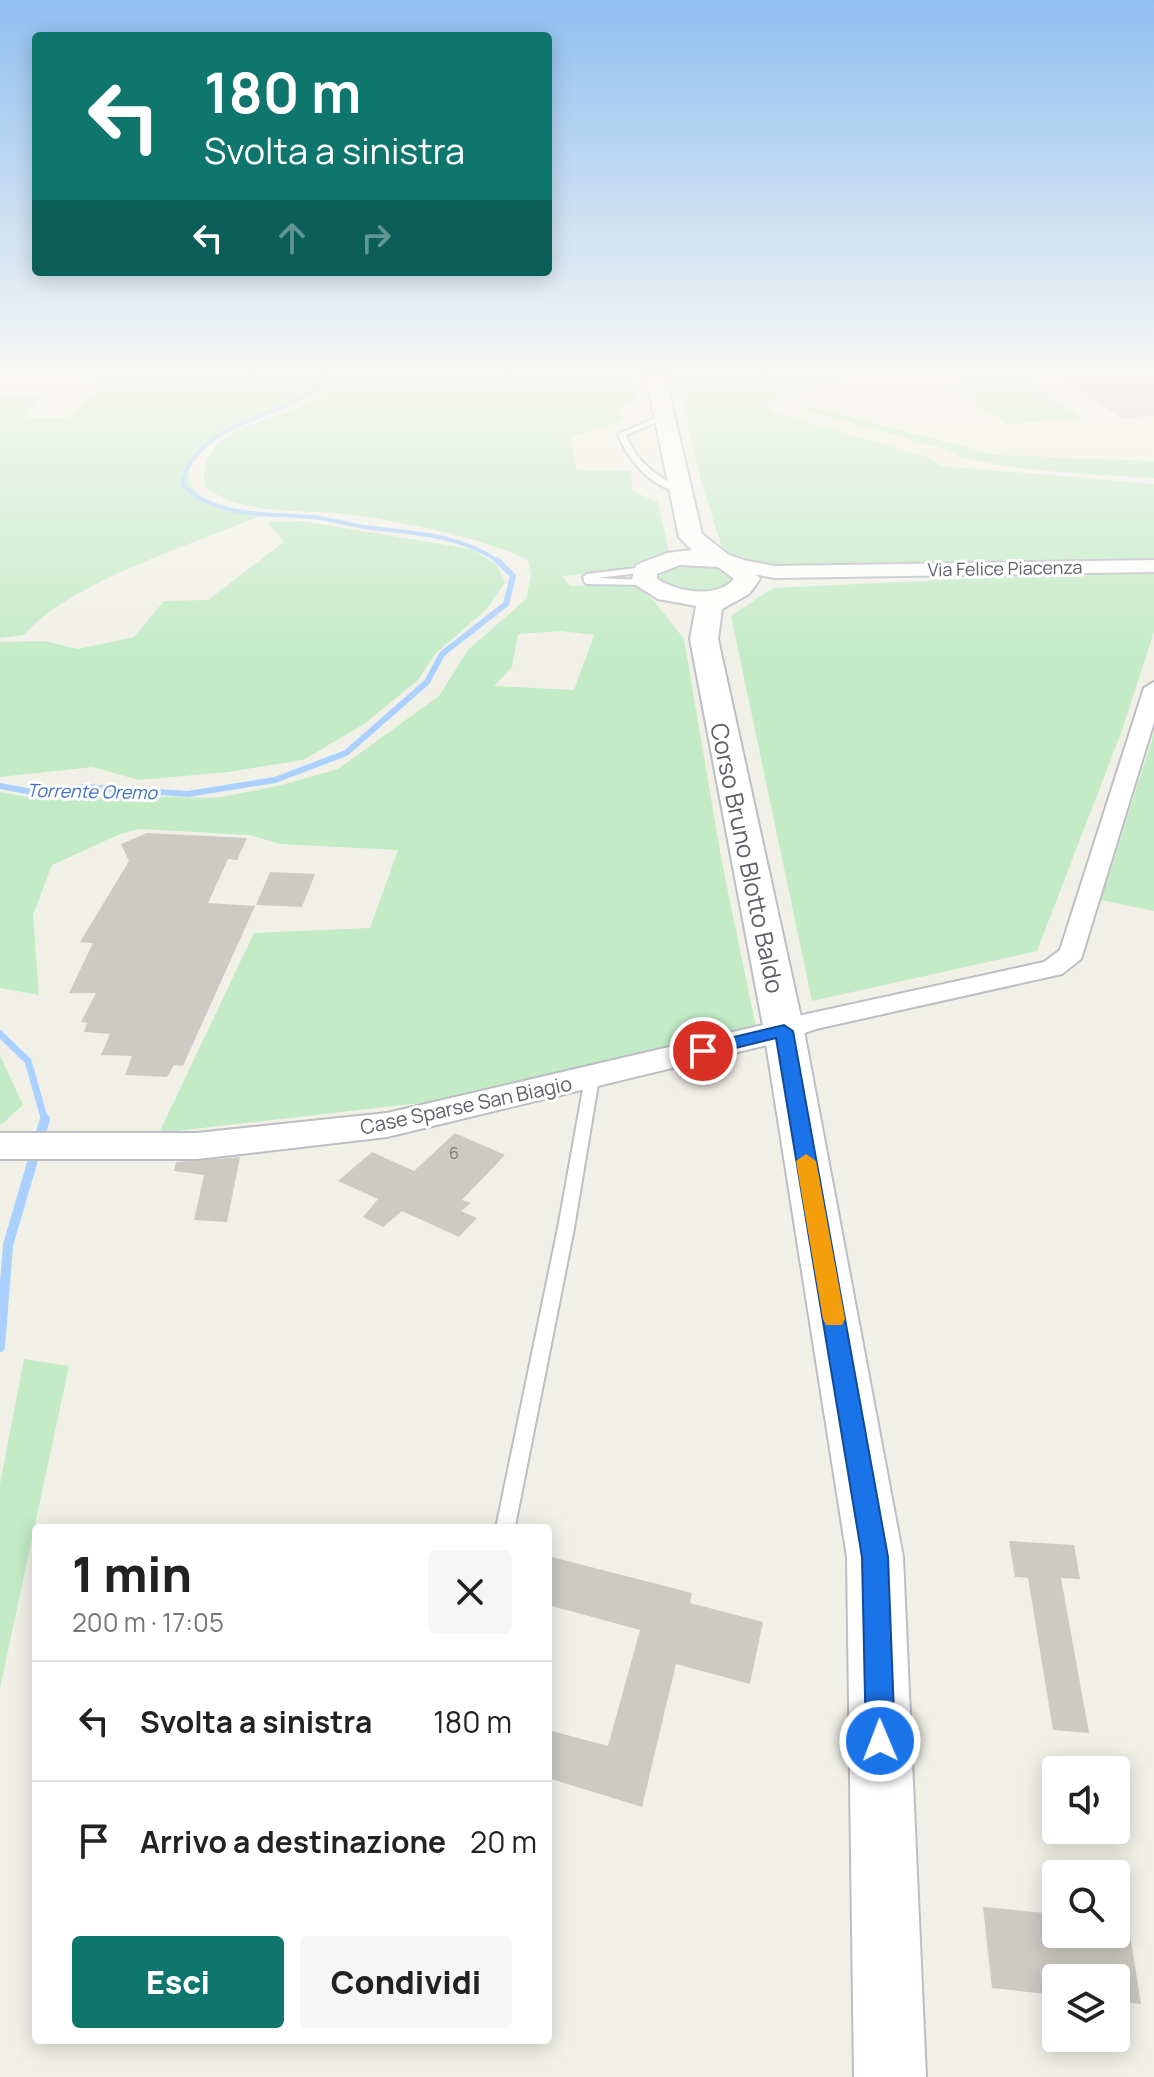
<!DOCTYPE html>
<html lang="it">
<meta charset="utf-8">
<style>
body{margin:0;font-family:Manrope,sans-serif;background:#f6f6f6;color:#222;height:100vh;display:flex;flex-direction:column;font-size:30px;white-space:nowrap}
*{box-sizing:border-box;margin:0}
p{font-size:26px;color:#767676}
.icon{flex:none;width:44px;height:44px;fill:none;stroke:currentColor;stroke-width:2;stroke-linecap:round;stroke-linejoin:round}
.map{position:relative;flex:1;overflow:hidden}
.sheet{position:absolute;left:32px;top:1524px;width:520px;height:520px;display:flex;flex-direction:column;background:#fff;border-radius:8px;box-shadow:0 4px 20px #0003}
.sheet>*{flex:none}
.guide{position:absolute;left:32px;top:32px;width:520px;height:244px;border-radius:8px;box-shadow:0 4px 20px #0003;background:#0f766e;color:#fff;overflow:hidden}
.tools{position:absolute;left:1042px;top:1756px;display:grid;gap:16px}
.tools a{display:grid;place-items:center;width:88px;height:88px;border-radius:8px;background:#fff;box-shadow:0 4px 20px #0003;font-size:40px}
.pin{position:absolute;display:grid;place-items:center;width:68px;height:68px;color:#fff;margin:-34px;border:4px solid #fff;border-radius:50%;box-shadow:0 2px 8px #0007}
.me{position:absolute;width:88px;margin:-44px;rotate:359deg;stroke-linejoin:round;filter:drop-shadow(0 0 6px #0008)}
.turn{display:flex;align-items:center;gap:28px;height:168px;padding:0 40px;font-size:36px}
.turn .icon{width:104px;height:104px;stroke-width:2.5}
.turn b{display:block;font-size:56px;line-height:68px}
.lanes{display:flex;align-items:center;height:76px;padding:0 40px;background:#0003;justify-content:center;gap:40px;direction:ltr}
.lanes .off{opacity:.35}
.round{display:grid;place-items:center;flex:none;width:84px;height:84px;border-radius:8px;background:#f6f6f6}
.overview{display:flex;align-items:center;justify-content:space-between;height:136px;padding:0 40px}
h1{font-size:48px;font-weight:800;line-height:60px}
.primary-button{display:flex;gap:16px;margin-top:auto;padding:16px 40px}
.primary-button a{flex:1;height:92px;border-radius:8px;background:#0f766e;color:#fff;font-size:32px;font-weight:800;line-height:92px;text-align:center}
.primary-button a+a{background:#f6f6f6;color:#222}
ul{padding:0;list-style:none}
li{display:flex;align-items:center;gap:24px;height:120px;padding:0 40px;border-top:2px solid #e0e0e0}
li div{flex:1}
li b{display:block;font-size:30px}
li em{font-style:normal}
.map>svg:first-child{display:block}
</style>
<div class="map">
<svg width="1154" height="2077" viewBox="0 0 1154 2077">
<rect width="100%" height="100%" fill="#f1f0e7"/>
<path fill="#c2ebc6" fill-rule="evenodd" d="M 71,376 L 326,376 L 329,380 L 319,391 C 269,413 218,422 187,472 C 198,511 226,511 262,515 C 196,543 68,583 24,635 L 0,638 L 0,397 L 43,398 L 25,418 L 70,418 L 108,379 Z
M 336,376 L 632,376 L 635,399 L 619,408 L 621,420 L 570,437 L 577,470 L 631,471 L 632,491 L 658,502 L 669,552 L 618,571 L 562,576 L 570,586 L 635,585 L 654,601 L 684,639 L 722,863 L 756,1027 L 446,1100 L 159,1133 L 254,933 L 370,928 L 398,850 L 280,844 L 250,835 L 140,829 L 120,834 L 52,865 L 33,915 L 39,995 L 0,988 L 0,792 L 31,798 L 80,790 L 125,796 L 216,798 L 278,786 L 338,769 L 439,696 L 468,650 L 526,599 L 531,575 L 528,560 C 474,535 420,526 361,516 C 310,507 248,519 205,487 C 194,407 317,430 336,376 ZM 561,631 L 594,635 L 574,690 L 494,686 L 512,667 L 518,634 Z
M 677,376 L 844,376 L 765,402 L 775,413 L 930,458 L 941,466 L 1154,484 L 1154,559 L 768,566 L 723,551 L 700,476 Z
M 1023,379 L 1082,418 L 1006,424 L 950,384 Z
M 802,404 L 995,455 L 1154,461 L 1154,478 C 1113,475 973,471 945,449 L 815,413 Z
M 301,521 L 471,549 L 496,564 L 505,582 L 487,609 L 435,654 L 418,680 L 364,724 L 303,760 L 228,772 L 139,780 L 92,767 L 0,777 L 0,642 L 45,641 L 78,649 L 134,637 L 164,601 L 208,600 L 284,542 L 267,522 Z
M 706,562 L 735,573 L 734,585 L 703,594 L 658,585 L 653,573 L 662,566 Z
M 1154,574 L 1154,632 L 1121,733 L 1037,951 L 812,1001 L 731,616 L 773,588 L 1003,577 Z
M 1154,733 L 1154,911 L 1101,900 Z
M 0,1055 L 23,1105 L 2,1124 L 0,1124 Z
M 24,1359 L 69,1366 L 0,1688 L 0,1484 Z"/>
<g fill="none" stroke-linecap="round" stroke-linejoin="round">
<path stroke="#a9d0ff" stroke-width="4" d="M 322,376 L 324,381 C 285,421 196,419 182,484 C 215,518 265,513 310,517 C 328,518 346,524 364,527 C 412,534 459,533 499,562"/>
<path stroke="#a9d0ff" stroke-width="6" d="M 0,786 L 38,793 L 85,787 L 188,794 L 275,780 L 346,753 L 427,682 L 442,654 L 506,604 L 513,576 L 497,560"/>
<path stroke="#a9d0ff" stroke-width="7" d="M 0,1034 L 28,1061 L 45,1121"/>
<path stroke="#a9d0ff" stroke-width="10" d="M 0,1347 L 8,1245 L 45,1119"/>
</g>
<path fill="#cdcac4" d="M 1097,376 L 1145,376 L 1154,381 L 1154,416 L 1122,418 L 1065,382 L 1103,380 Z
M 147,833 L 247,838 L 237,860 L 228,859 L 208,903 L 255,906 L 183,1066 L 174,1065 L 167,1077 L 125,1075 L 132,1056 L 101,1055 L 110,1034 L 84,1032 L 87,1023 L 81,1022 L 96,993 L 69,993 L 93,943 L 80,942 L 129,861 L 121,844 Z
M 270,872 L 315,874 L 302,907 L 256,905 Z
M 455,1133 L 505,1155 L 462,1200 L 471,1203 L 461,1211 L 477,1218 L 459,1237 L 402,1211 L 383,1227 L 363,1217 L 378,1199 L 338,1181 L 372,1152 L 414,1171 Z
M 240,1157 L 227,1222 L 194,1220 L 204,1175 L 174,1171 L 176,1162 Z
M 1009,1541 L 1074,1545 L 1080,1579 L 1061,1578 L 1089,1733 L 1053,1730 L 1028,1578 L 1015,1577 Z
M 548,1556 L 692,1593 L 690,1603 L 763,1622 L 750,1684 L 676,1664 L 642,1807 L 548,1778 L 548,1730 L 608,1746 L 640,1630 L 548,1605 Z
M 983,1907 L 1056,1914 L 1056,1934 L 1116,1934 L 1116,1923 L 1128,1922 L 1141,2004 L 1116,2001 L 1116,1978 L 1056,1978 L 1056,1995 L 992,1988 Z"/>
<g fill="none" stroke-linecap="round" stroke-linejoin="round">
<g stroke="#bbbec3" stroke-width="4">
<path id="service" d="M 660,416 L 667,418 L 626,435 C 636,462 657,477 682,488 L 682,492 C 653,490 627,459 618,434 Z
M 645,567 L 648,568 L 648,572 L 597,578 L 647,580 L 648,582 L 644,585 L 588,584 L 585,583 L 583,577 L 587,574 Z
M 592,1073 L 599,1078 L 574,1228 L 515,1526 L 514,1528 L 496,1528 L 558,1228 L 585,1078 Z"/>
</g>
<g stroke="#bbbec3" stroke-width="4">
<path id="minor" d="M 1154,682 L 1154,722 L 1081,959 L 1062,974 L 816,1029 L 784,1040 L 774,1037 L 770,1031 L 774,1025 L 798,1016 L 1044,962 L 1060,950 L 1144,688 Z"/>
</g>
<g stroke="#bbbec3" stroke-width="4">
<path id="tertiary" d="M 732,558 L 775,566 L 1154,560 L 1154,572 L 775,578 L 724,569 L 721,564 Z
M 784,1020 L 796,1024 L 801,1031 L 796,1038 L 387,1137 L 197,1159 L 0,1159 L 0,1133 L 197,1133 L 387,1113 Z"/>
</g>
<g stroke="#bcbec5" stroke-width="4">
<path id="secondary" d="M 646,376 L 665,376 L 702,534 L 729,555 L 744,560 L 760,579 L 749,594 L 722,609 L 718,639 L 804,1031 L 903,1557 L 926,2077 L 854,2077 L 847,1557 L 764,1031 L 690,639 L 696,606 L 658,599 L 631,582 L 636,565 L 667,553 L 692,550 L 679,537 ZM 680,565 L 718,567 L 734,579 C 716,599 678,592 657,579 L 657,574 Z"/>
</g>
<use href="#service" fill="#fff" fill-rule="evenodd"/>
<use href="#minor" fill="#fff" fill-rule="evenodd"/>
<use href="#tertiary" fill="#fff" fill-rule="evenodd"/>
<use href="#secondary" fill="#fff" fill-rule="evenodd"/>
</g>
<linearGradient id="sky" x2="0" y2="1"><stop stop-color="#8fbff1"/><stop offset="0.56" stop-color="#f9f8f4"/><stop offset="1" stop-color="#f9f8f4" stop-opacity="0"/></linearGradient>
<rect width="1154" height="667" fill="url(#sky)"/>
<path fill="#1a73e8" stroke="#114b97" stroke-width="2" d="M 784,1025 L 793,1031 L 888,1557 L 895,1741 L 890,1750 L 880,1754 L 870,1750 L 866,1741 L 862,1557 L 776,1038 L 703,1056 L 694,1051 L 696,1046 Z"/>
<path fill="#f59e0b" d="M 806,1154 L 816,1161 L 845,1319 L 842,1325 L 826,1325 L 823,1319 L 796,1161 Z"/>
<g text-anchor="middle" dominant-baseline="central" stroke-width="6" stroke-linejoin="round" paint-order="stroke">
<g font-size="16" fill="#7a7b7f">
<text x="454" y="1153">6</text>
</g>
<g font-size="18" fill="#5e6168" stroke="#fff">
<text transform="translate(1005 568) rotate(-1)">Via Felice Piacenza</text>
</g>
<g font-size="18" font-style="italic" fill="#3e71c6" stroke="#fff">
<text transform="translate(92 791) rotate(1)">Torrente Oremo</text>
</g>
<g font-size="20" fill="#5e6168" stroke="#fff">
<text transform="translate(466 1105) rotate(-12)">Case Sparse San Biagio</text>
</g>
<g font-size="24" fill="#5e6168" stroke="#fff">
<text transform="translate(748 858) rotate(78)">Corso Bruno Blotto Baldo</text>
</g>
</g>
</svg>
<div class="tools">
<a><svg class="icon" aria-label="sound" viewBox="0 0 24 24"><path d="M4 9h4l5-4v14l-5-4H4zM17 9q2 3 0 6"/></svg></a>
<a><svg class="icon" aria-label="search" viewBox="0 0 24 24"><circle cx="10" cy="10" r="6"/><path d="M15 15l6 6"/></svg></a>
<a><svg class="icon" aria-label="layers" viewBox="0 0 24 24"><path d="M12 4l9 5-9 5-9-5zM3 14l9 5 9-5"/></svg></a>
</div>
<div class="pin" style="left:703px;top:1051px;background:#d93025"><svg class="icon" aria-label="arrive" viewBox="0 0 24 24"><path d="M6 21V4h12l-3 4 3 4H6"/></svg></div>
<svg class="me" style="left:880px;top:1741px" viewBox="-20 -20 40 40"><circle r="17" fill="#1a73e8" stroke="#fff" stroke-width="3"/><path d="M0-11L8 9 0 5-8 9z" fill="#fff"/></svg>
<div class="guide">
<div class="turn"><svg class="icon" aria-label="left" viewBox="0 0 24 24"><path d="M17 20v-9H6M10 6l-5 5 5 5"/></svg><div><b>180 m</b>Svolta a sinistra</div></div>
<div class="lanes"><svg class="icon" aria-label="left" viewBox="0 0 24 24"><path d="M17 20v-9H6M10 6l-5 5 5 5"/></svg><svg class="icon off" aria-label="ahead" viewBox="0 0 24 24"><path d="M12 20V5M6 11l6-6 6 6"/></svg><svg class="icon off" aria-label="right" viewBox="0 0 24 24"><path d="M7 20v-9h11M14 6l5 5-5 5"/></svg></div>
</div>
<section class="sheet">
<div class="overview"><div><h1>1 min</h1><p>200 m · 17:05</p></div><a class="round"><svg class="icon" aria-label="close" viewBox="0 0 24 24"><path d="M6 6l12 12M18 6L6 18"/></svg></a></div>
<ul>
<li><svg class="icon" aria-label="left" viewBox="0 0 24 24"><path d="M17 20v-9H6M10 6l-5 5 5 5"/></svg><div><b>Svolta a sinistra</b></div><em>180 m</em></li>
<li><svg class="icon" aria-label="arrive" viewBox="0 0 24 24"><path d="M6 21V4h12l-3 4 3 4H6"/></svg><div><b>Arrivo a destinazione</b></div><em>20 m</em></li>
</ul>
<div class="primary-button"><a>Esci</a><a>Condividi</a></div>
</section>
</div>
